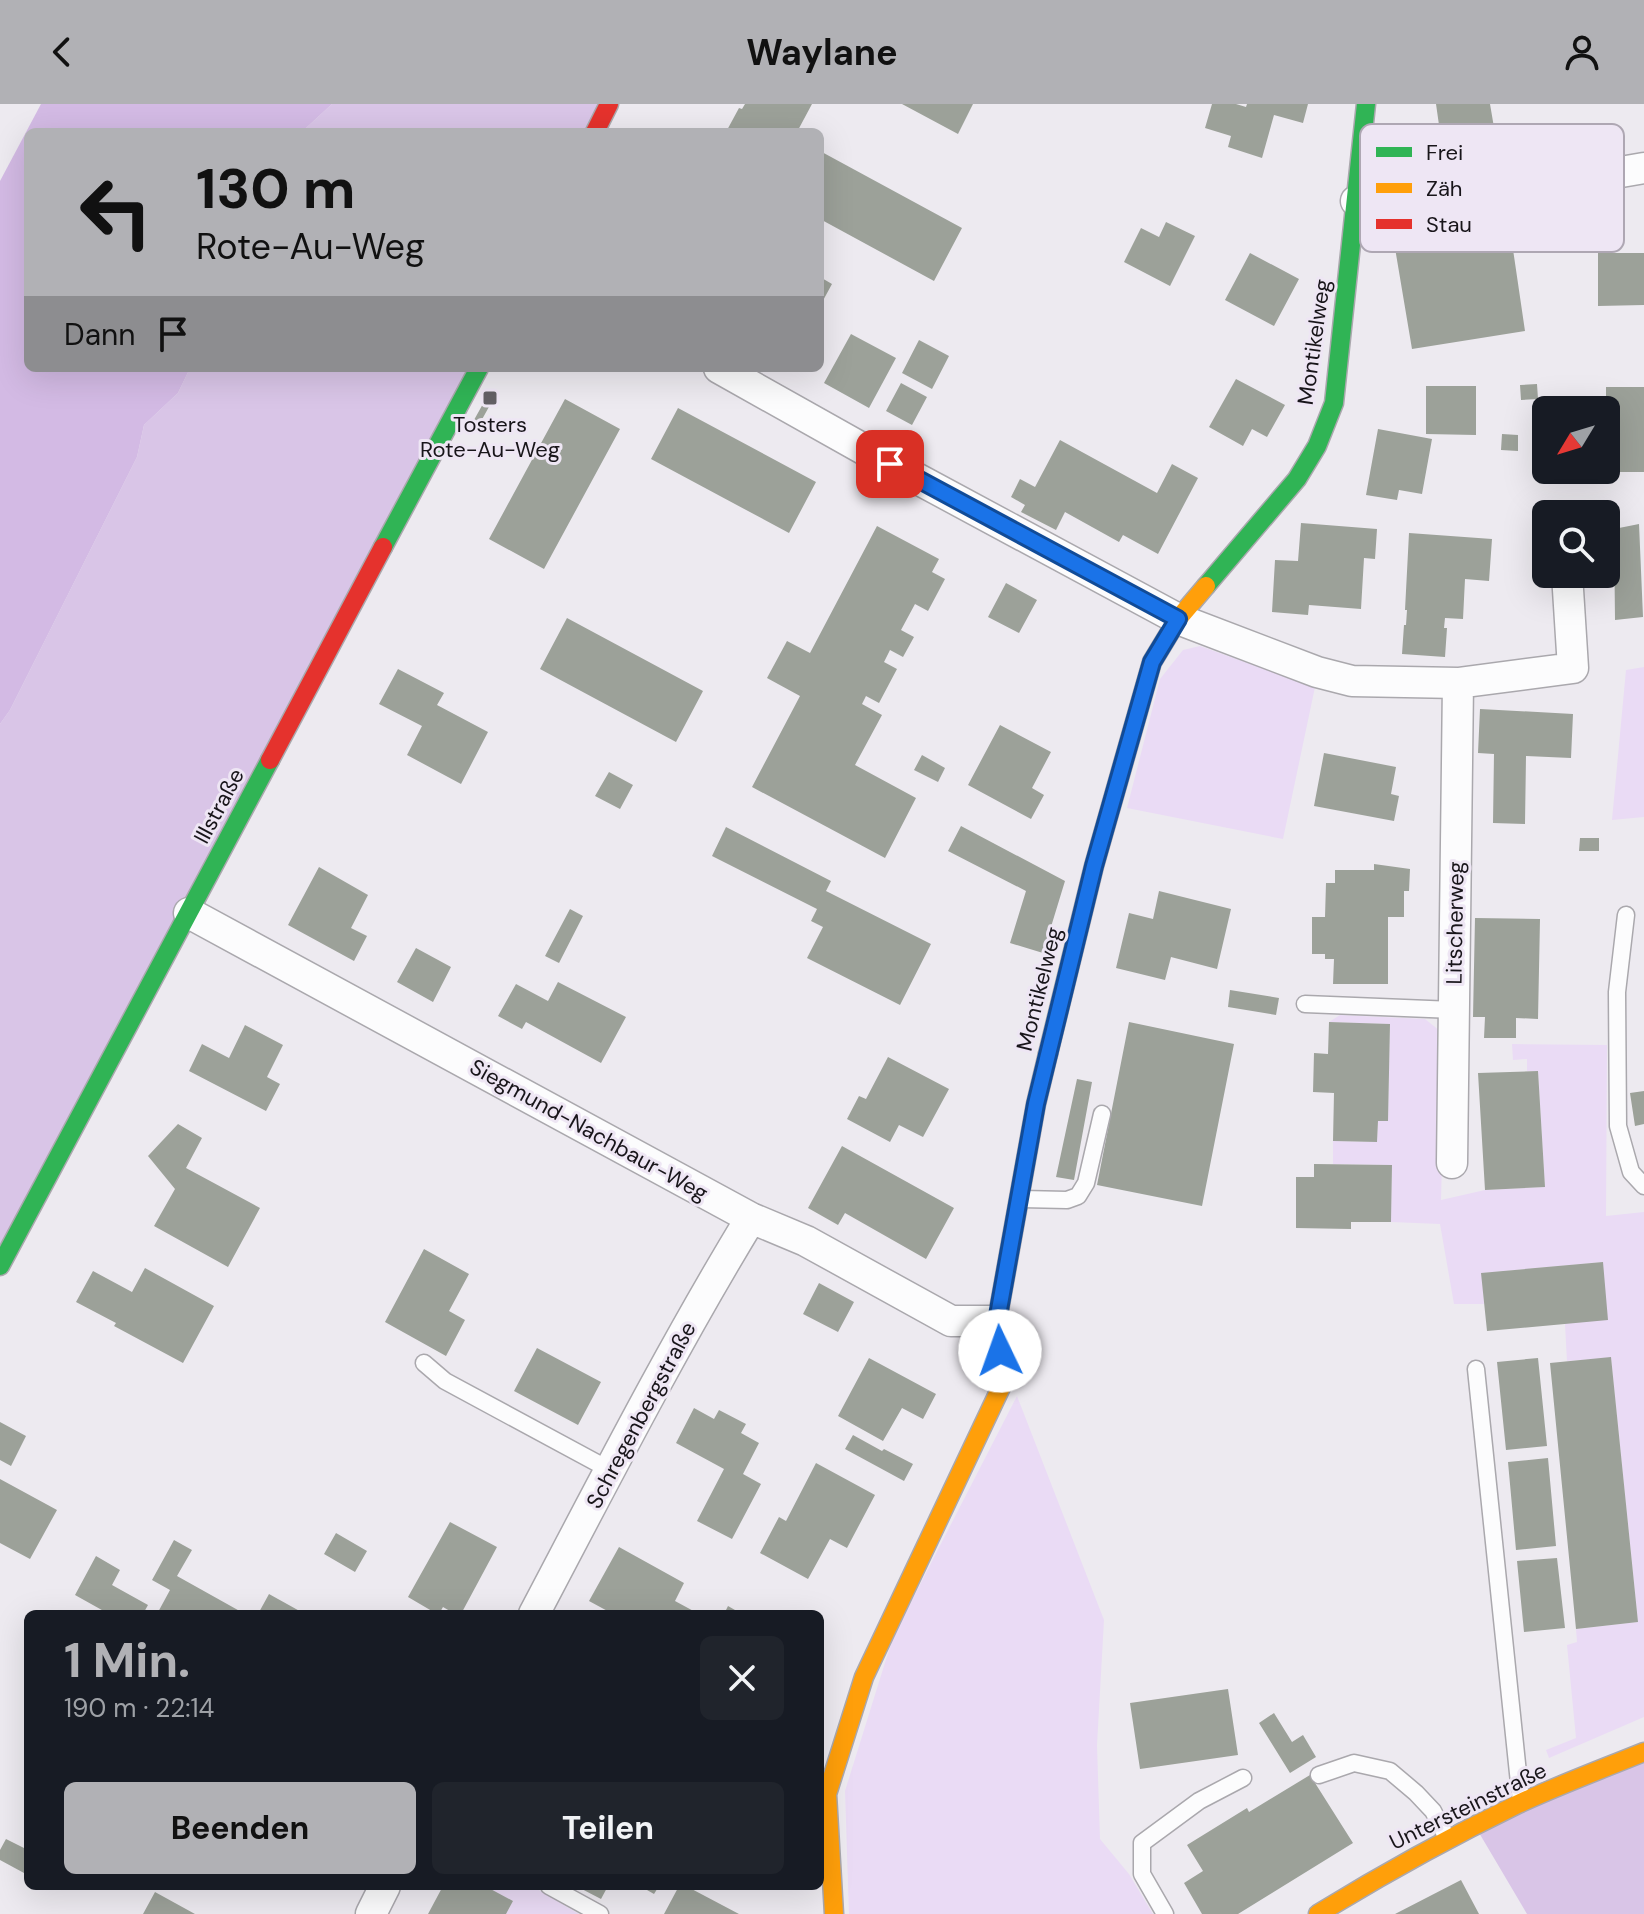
<!DOCTYPE html>
<html lang="de">
<meta charset="utf-8">
<style>
body{margin:0;font-family:"DM Sans",sans-serif;background:#20242c;color:#f1f3f6;height:100vh;display:flex;flex-direction:column;font-size:30px;white-space:nowrap}
*{box-sizing:border-box;margin:0}
p{font-size:26px;color:#9ea1a6}
.icon{flex:none;width:44px;height:44px;fill:none;stroke:currentColor;stroke-width:2;stroke-linecap:round;stroke-linejoin:round}
.map{position:relative;flex:1;overflow:hidden}
.panel{position:absolute;left:24px;top:1506px;width:800px;height:280px;display:flex;flex-direction:column;background:#171b24;border-radius:12px;box-shadow:0 8px 32px #0002}
.panel>*{flex:none}
.banner{position:absolute;left:24px;top:24px;width:800px;height:244px;border-radius:12px;box-shadow:0 8px 32px #0002;background:#b1b1b5;color:#111;overflow:hidden}
.needle{width:52px;rotate:232deg}
.buttons{position:absolute;left:1532px;top:292px;display:grid;gap:16px}
.buttons a{display:grid;place-items:center;width:88px;height:88px;border-radius:12px;background:#171b24;box-shadow:0 8px 32px #0002;font-size:40px}
.pin{position:absolute;display:grid;place-items:center;width:68px;height:68px;color:#fff;margin:-34px;border-radius:16px;box-shadow:0 4px 12px #0006}
.me{position:absolute;width:88px;margin:-44px;rotate:357deg;stroke-linejoin:round;filter:drop-shadow(0 0 6px #0008)}
.turn{display:flex;align-items:center;gap:28px;height:168px;padding:0 40px;font-size:36px}
.turn .icon{width:104px;height:104px;stroke-width:2.5}
.turn b{display:block;font-size:56px;line-height:68px}
.then{display:flex;align-items:center;height:76px;padding:0 40px;background:#0003;gap:16px;font-size:30px}
.round{display:grid;place-items:center;flex:none;width:84px;height:84px;border-radius:12px;background:#20242c}
.head{display:flex;align-items:center;justify-content:space-between;height:136px;padding:0 40px}
h1{font-size:48px;font-weight:700;line-height:60px;color:#b1b1b5}
.button{display:flex;gap:16px;margin-top:auto;padding:16px 40px}
.button a{flex:1;height:92px;border-radius:12px;background:#b1b1b5;color:#111;font-size:32px;font-weight:700;line-height:92px;text-align:center}
.button a+a{background:#20242c;color:#f1f3f6}
header{display:flex;justify-content:space-between;align-items:center;height:104px;padding:0 40px;background:#b1b1b5;color:#111;font-size:36px;font-weight:700}
.map>svg:first-child{display:block}
</style>
<header><svg class="icon" aria-label="back" viewBox="0 0 24 24"><path d="M15 5l-7 7 7 7"/></svg>Waylane<svg class="icon" aria-label="person" viewBox="0 0 24 24"><circle cx="12" cy="8" r="4"/><path d="M4 21q1-7 8-7t8 7"/></svg></header>
<div class="map">
<svg width="1644" height="1810" viewBox="0 0 1644 1810">
<rect width="100%" height="100%" fill="#edeaf0"/>
<path fill="#eadbf5" d="M 1200,542 L 1315,583 L 1283,735 L 1127,704 L 1160,575 L 1183,546 Z
M 1644,563 L 1644,713 L 1612,716 L 1626,566 Z
M 1340,911 L 1425,915 L 1440,927 L 1445,950 L 1441,1096 L 1485,1086 L 1545,1083 L 1538,967 L 1527,967 L 1527,955 L 1513,956 L 1512,940 L 1607,941 L 1606,1112 L 1644,1108 L 1644,1613 L 1549,1654 L 1546,1646 L 1576,1634 L 1567,1541 L 1577,1538 L 1576,1525 L 1638,1518 L 1611,1254 L 1567,1257 L 1565,1220 L 1603,1158 L 1482,1169 L 1484,1200 L 1454,1200 L 1440,1120 L 1391,1118 L 1392,1061 L 1333,1060 L 1333,1037 L 1377,1038 L 1378,1017 L 1388,1017 L 1390,920 L 1329,918 Z
M 1017,1292 L 1104,1516 L 1097,1641 L 1100,1735 L 1129,1770 L 1153,1810 L 849,1810 L 845,1687 L 893,1533 Z
M 482,1782 L 532,1782 L 579,1810 L 506,1810 L 513,1797 Z"/>
<path fill="#d9c5e7" d="M 332,0 L 609,0 L 595,28 L 304,28 L 306,24 Z
M 190,264 L 478,264 L 0,1162 L 0,620 L 10,606 L 137,353 L 144,321 L 178,289 Z
M 1644,1638 L 1644,1810 L 1527,1810 L 1475,1722 Z"/>
<path fill="#d3bae4" d="M 41,0 L 332,0 L 306,24 L 304,28 L 28,28 L 28,264 L 190,264 L 178,289 L 144,321 L 137,353 L 10,606 L 0,620 L 0,77 Z"/>
<path fill="#9ca199" d="M 745,0 L 812,0 L 797,28 L 726,28 L 739,4 L 742,5 Z
M 902,0 L 973,0 L 958,30 Z
M 1212,0 L 1236,0 L 1246,3 L 1247,0 L 1308,0 L 1303,19 L 1274,11 L 1262,54 L 1228,43 L 1231,32 L 1205,24 Z
M 1436,0 L 1490,0 L 1497,41 L 1443,49 Z
M 820,47 L 962,124 L 934,177 L 820,115 Z
M 1166,118 L 1195,132 L 1170,182 L 1124,158 L 1141,124 L 1159,133 Z
M 1510,125 L 1525,227 L 1412,245 L 1395,144 Z
M 1250,149 L 1299,175 L 1274,222 L 1225,196 Z
M 1598,149 L 1644,149 L 1644,201 L 1598,202 Z
M 820,173 L 832,180 L 820,202 Z
M 851,230 L 896,254 L 869,304 L 824,279 Z
M 919,236 L 949,252 L 932,285 L 902,269 Z
M 1236,275 L 1285,301 L 1267,333 L 1252,325 L 1243,342 L 1209,323 Z
M 901,279 L 927,293 L 912,321 L 886,307 Z
M 1537,280 L 1538,295 L 1521,296 L 1520,281 Z
M 1426,282 L 1476,282 L 1476,331 L 1426,330 Z
M 1606,283 L 1644,283 L 1644,368 L 1606,368 Z
M 565,295 L 620,325 L 544,465 L 489,435 Z
M 484,298 L 490,301 L 480,319 L 474,316 Z
M 678,304 L 816,378 L 789,429 L 651,355 Z
M 1378,325 L 1432,335 L 1422,390 L 1399,386 L 1397,396 L 1366,391 Z
M 1502,330 L 1518,331 L 1518,347 L 1501,346 Z
M 1060,336 L 1157,389 L 1172,360 L 1198,374 L 1158,450 L 1123,431 L 1119,438 L 1065,408 L 1056,426 L 1021,408 L 1025,401 L 1011,393 L 1020,375 L 1035,383 Z
M 1301,419 L 1377,425 L 1375,455 L 1364,454 L 1361,505 L 1309,501 L 1308,511 L 1272,508 L 1275,456 L 1298,457 Z
M 1639,420 L 1643,513 L 1615,516 L 1614,425 Z
M 877,422 L 939,455 L 932,468 L 945,475 L 928,507 L 915,500 L 901,526 L 914,533 L 903,553 L 890,546 L 884,558 L 897,565 L 879,599 L 866,592 L 862,600 L 882,611 L 855,661 L 916,694 L 885,754 L 752,683 L 800,592 L 767,574 L 787,537 L 810,549 Z
M 1409,429 L 1492,435 L 1489,477 L 1465,475 L 1463,515 L 1445,514 L 1444,524 L 1447,524 L 1445,553 L 1402,550 L 1404,521 L 1406,521 L 1407,506 L 1405,506 Z
M 1006,479 L 1037,496 L 1019,529 L 988,513 Z
M 567,514 L 703,587 L 676,638 L 540,565 Z
M 398,565 L 444,589 L 437,601 L 488,628 L 461,680 L 407,651 L 422,622 L 379,600 Z
M 1480,605 L 1573,610 L 1571,654 L 1526,652 L 1525,720 L 1493,719 L 1494,650 L 1478,649 Z
M 1000,621 L 1051,648 L 1032,684 L 1044,691 L 1031,715 L 968,681 Z
M 1324,649 L 1396,663 L 1391,690 L 1399,692 L 1394,717 L 1314,702 Z
M 922,651 L 945,664 L 938,678 L 914,666 Z
M 609,668 L 633,681 L 620,705 L 595,692 Z
M 961,722 L 1065,777 L 1043,849 L 1010,839 L 1026,787 L 948,747 Z
M 726,723 L 831,777 L 826,787 L 931,840 L 900,901 L 807,854 L 823,823 L 811,817 L 817,805 L 712,752 Z
M 1580,734 L 1599,734 L 1599,747 L 1579,747 Z
M 1374,760 L 1410,765 L 1409,787 L 1404,787 L 1404,813 L 1388,813 L 1388,880 L 1333,880 L 1334,855 L 1325,855 L 1325,850 L 1312,850 L 1312,813 L 1325,813 L 1326,779 L 1335,779 L 1335,766 L 1374,766 Z
M 319,763 L 368,791 L 351,824 L 367,832 L 354,857 L 288,821 Z
M 1159,787 L 1231,805 L 1217,865 L 1171,853 L 1165,876 L 1116,864 L 1129,809 L 1153,815 Z
M 570,805 L 583,812 L 559,859 L 545,852 Z
M 1475,814 L 1540,815 L 1538,915 L 1516,914 L 1516,934 L 1484,934 L 1485,913 L 1473,913 Z
M 416,844 L 451,863 L 433,898 L 397,878 Z
M 558,878 L 626,913 L 601,959 L 526,918 L 522,925 L 498,912 L 516,880 L 548,897 Z
M 1230,886 L 1279,894 L 1276,911 L 1228,903 Z
M 1129,918 L 1234,940 L 1202,1102 L 1097,1081 Z
M 1329,918 L 1390,920 L 1388,1017 L 1378,1017 L 1377,1038 L 1333,1037 L 1334,989 L 1313,988 L 1314,949 L 1328,950 Z
M 245,921 L 283,941 L 267,973 L 280,980 L 266,1007 L 189,967 L 202,940 L 229,954 Z
M 888,953 L 949,985 L 923,1033 L 899,1021 L 890,1038 L 847,1015 L 859,992 L 866,995 Z
M 1538,967 L 1545,1083 L 1485,1086 L 1478,969 Z
M 1077,975 L 1092,978 L 1074,1076 L 1056,1073 Z
M 1644,987 L 1644,1020 L 1635,1022 L 1630,989 Z
M 178,1020 L 202,1034 L 186,1064 L 260,1104 L 228,1163 L 154,1122 L 175,1085 L 148,1052 Z
M 842,1042 L 954,1104 L 926,1155 L 845,1109 L 838,1121 L 808,1104 Z
M 1314,1060 L 1392,1061 L 1391,1118 L 1351,1118 L 1351,1125 L 1296,1124 L 1296,1073 L 1314,1073 Z
M 424,1145 L 469,1170 L 449,1207 L 465,1216 L 446,1252 L 385,1218 Z
M 1603,1158 L 1608,1216 L 1487,1227 L 1481,1169 Z
M 145,1164 L 214,1202 L 183,1259 L 114,1222 L 116,1219 L 76,1198 L 93,1167 L 132,1188 Z
M 819,1179 L 854,1198 L 838,1228 L 803,1210 Z
M 537,1244 L 601,1278 L 578,1321 L 514,1287 Z
M 1611,1253 L 1638,1518 L 1576,1525 L 1550,1259 Z
M 869,1254 L 936,1290 L 923,1315 L 902,1304 L 883,1337 L 838,1312 Z
M 1538,1254 L 1547,1342 L 1506,1346 L 1497,1258 Z
M 694,1304 L 714,1315 L 719,1306 L 746,1320 L 741,1329 L 759,1339 L 743,1370 L 761,1380 L 732,1435 L 697,1417 L 724,1365 L 676,1339 Z
M 0,1318 L 26,1332 L 11,1362 L 0,1356 Z
M 853,1331 L 882,1347 L 884,1345 L 913,1360 L 904,1377 L 845,1345 Z
M 1548,1354 L 1556,1442 L 1516,1446 L 1508,1358 Z
M 816,1359 L 875,1391 L 847,1444 L 830,1435 L 808,1475 L 760,1449 L 779,1413 L 786,1417 Z
M 0,1375 L 57,1406 L 30,1455 L 0,1439 Z
M 450,1418 L 497,1443 L 461,1510 L 455,1510 L 443,1503 L 439,1510 L 437,1510 L 408,1493 Z
M 336,1429 L 367,1447 L 355,1468 L 324,1450 Z
M 174,1436 L 192,1446 L 177,1472 L 245,1510 L 157,1510 L 170,1486 L 152,1476 Z
M 619,1443 L 684,1479 L 675,1497 L 699,1510 L 613,1510 L 589,1497 Z
M 96,1452 L 120,1466 L 112,1481 L 148,1501 L 143,1510 L 109,1510 L 75,1491 Z
M 1557,1454 L 1565,1524 L 1524,1528 L 1517,1457 Z
M 269,1490 L 305,1510 L 258,1510 Z
M 728,1502 L 742,1510 L 724,1510 Z
M 1228,1585 L 1238,1651 L 1140,1665 L 1130,1599 Z
M 1274,1609 L 1292,1638 L 1303,1631 L 1316,1653 L 1290,1669 L 1259,1619 Z
M 1310,1671 L 1353,1739 L 1238,1810 L 1202,1810 L 1184,1779 L 1203,1767 L 1187,1741 L 1247,1704 L 1249,1708 Z
M 6,1735 L 28,1746 L 28,1761 L 24,1769 L 0,1756 L 0,1746 Z
M 1461,1776 L 1479,1810 L 1395,1810 Z
M 443,1782 L 485,1782 L 513,1797 L 506,1810 L 428,1810 Z
M 576,1782 L 608,1782 L 601,1795 Z
M 640,1782 L 659,1782 L 654,1790 Z
M 679,1782 L 686,1782 L 739,1810 L 664,1810 Z
M 155,1788 L 195,1810 L 143,1810 Z"/>
<g fill="none" stroke-linecap="round" stroke-linejoin="round">
<g stroke="#aaa8ad" stroke-width="19">
<path id="lane" d="M 1626,811 L 1617,888 L 1618,1022 L 1631,1068 L 1644,1082
M 1305,900 L 1454,906
M 1022,1095 L 1067,1096 L 1078,1092 L 1086,1079 L 1102,1010
M 424,1259 L 445,1277 L 610,1366
M 1476,1265 L 1521,1698
M 1319,1671 L 1354,1659 L 1390,1667 L 1416,1689 L 1433,1707 L 1447,1734
M 549,1782 L 600,1810
M 1165,1810 L 1142,1770 L 1142,1739 L 1199,1697 L 1243,1674"/>
</g>
<g stroke="#aaa8ad" stroke-width="33">
<path id="street" d="M 1356,97 L 1388,100 L 1586,74 L 1644,64
M 719,264 L 890,360 L 1178,515 L 1317,568 L 1352,577 L 1458,579 L 1573,564 L 1567,470
M 189,809 L 751,1114 L 806,1137 L 951,1217 L 997,1217
M 1452,1059 L 1458,579
M 534,1510 C 604,1377 673,1242 751,1114
M 371,1810 L 385,1782"/>
</g>
<g stroke="#aaa8ad" stroke-width="21">
<path id="fast" d="M 383,443 L 479,264
M 1206,482 L 1297,375 L 1317,342 L 1334,299 L 1366,0
M 0,1162 L 270,656"/>
</g>
<g stroke="#aaa8ad" stroke-width="21">
<path id="slow" d="M 1048,950 L 1094,762 L 1152,558 L 1178,515 L 1206,482
M 834,1810 L 827,1690 L 864,1573 L 1004,1277 L 1002,1259
M 1318,1810 C 1383,1770 1450,1733 1518,1700 C 1559,1681 1602,1665 1644,1648"/>
</g>
<g stroke="#aaa8ad" stroke-width="21">
<path id="jam" d="M 595,28 L 609,0
M 270,656 L 383,443
M 1002,1259 L 997,1217 L 1036,1000 L 1048,950"/>
</g>
<use href="#lane" stroke="#fcfcfd" stroke-width="16"/>
<use href="#street" stroke="#fcfcfd" stroke-width="30"/>
<use href="#fast" stroke="#30b455" stroke-width="18"/>
<use href="#slow" stroke="#ff9f0a" stroke-width="18"/>
<use href="#jam" stroke="#e5322d" stroke-width="18"/>
</g>
<g fill="none" stroke-linecap="round" stroke-linejoin="round">
<g stroke="#114b97" stroke-width="20">
<path id="route" d="M 890,360 L 1178,515 L 1152,558 L 1094,762 L 1036,1000 L 997,1217 L 1000,1247"/>
</g>
<use href="#route" stroke="#1a73e8" stroke-width="14"/>
</g>
<rect fill="#636065" stroke="#eee6f4" stroke-width="3" x="482" y="286" width="16" height="16" rx="4"/>
<g text-anchor="middle" dominant-baseline="central" stroke-width="6" stroke-linejoin="round" paint-order="stroke">
<g font-size="22" fill="#18151a" stroke="#eee6f4">
<text transform="translate(1314 238) rotate(-82)">Montikelweg</text>
<text transform="translate(219 702) rotate(-62)">Illstraße</text>
<text transform="translate(1455 819) rotate(-89)">Litscherweg</text>
<text transform="translate(1039 885) rotate(-76)">Montikelweg</text>
<text transform="translate(589 1026) rotate(29)">Siegmund-Nachbaur-Weg</text>
<text transform="translate(641 1311) rotate(-62)">Schregenbergstraße</text>
<text transform="translate(1468 1702) rotate(-26)">Untersteinstraße</text>
</g>
<g font-size="22" fill="#18151a" stroke="#eee6f4">
<text x="490" y="320">Tosters<tspan x="490" dy="25">Rote-Au-Weg</tspan></text>
</g>
</g>
<rect x="1360" y="20" width="264" height="128" rx="12" fill="#eee6f4" stroke="#aea7b3" stroke-width="2"/>
<rect x="1376" y="43" width="36" height="10" fill="#30b455"/>
<rect x="1376" y="79" width="36" height="10" fill="#ff9f0a"/>
<rect x="1376" y="115" width="36" height="10" fill="#e5322d"/>
<g font-size="22" fill="#18151a">
<text x="1426" y="56">Frei</text>
<text x="1426" y="92">Zäh</text>
<text x="1426" y="128">Stau</text>
</g>
</svg>
<div class="buttons">
<a><svg class="needle" viewBox="-14 -14 28 28"><path d="M0-13l5 13h-10z" fill="#e53935"/><path d="M0 13l5-13h-10z" fill="#9ea1a6"/></svg></a>
<a><svg class="icon" aria-label="search" viewBox="0 0 24 24"><circle cx="10" cy="10" r="6"/><path d="M15 15l6 6"/></svg></a>
</div>
<div class="pin" style="left:890px;top:360px;background:#d93025"><svg class="icon" aria-label="arrive" viewBox="0 0 24 24"><path d="M6 21V4h12l-3 4 3 4H6"/></svg></div>
<svg class="me" style="left:1000px;top:1247px" viewBox="-20 -20 40 40"><circle r="19" fill="#fff"/><path d="M0-13L10 11 0 6-10 11z" fill="#1a73e8"/></svg>
<div class="banner">
<div class="turn"><svg class="icon" aria-label="left" viewBox="0 0 24 24"><path d="M17 20v-9H6M10 6l-5 5 5 5"/></svg><div><b>130 m</b>Rote-Au-Weg</div></div>
<div class="then">Dann<svg class="icon" aria-label="arrive" viewBox="0 0 24 24"><path d="M6 21V4h12l-3 4 3 4H6"/></svg></div>
</div>
<section class="panel">
<div class="head"><div><h1>1 Min.</h1><p>190 m · 22:14</p></div><a class="round"><svg class="icon" aria-label="close" viewBox="0 0 24 24"><path d="M6 6l12 12M18 6L6 18"/></svg></a></div>
<div class="button"><a>Beenden</a><a>Teilen</a></div>
</section>
</div>
